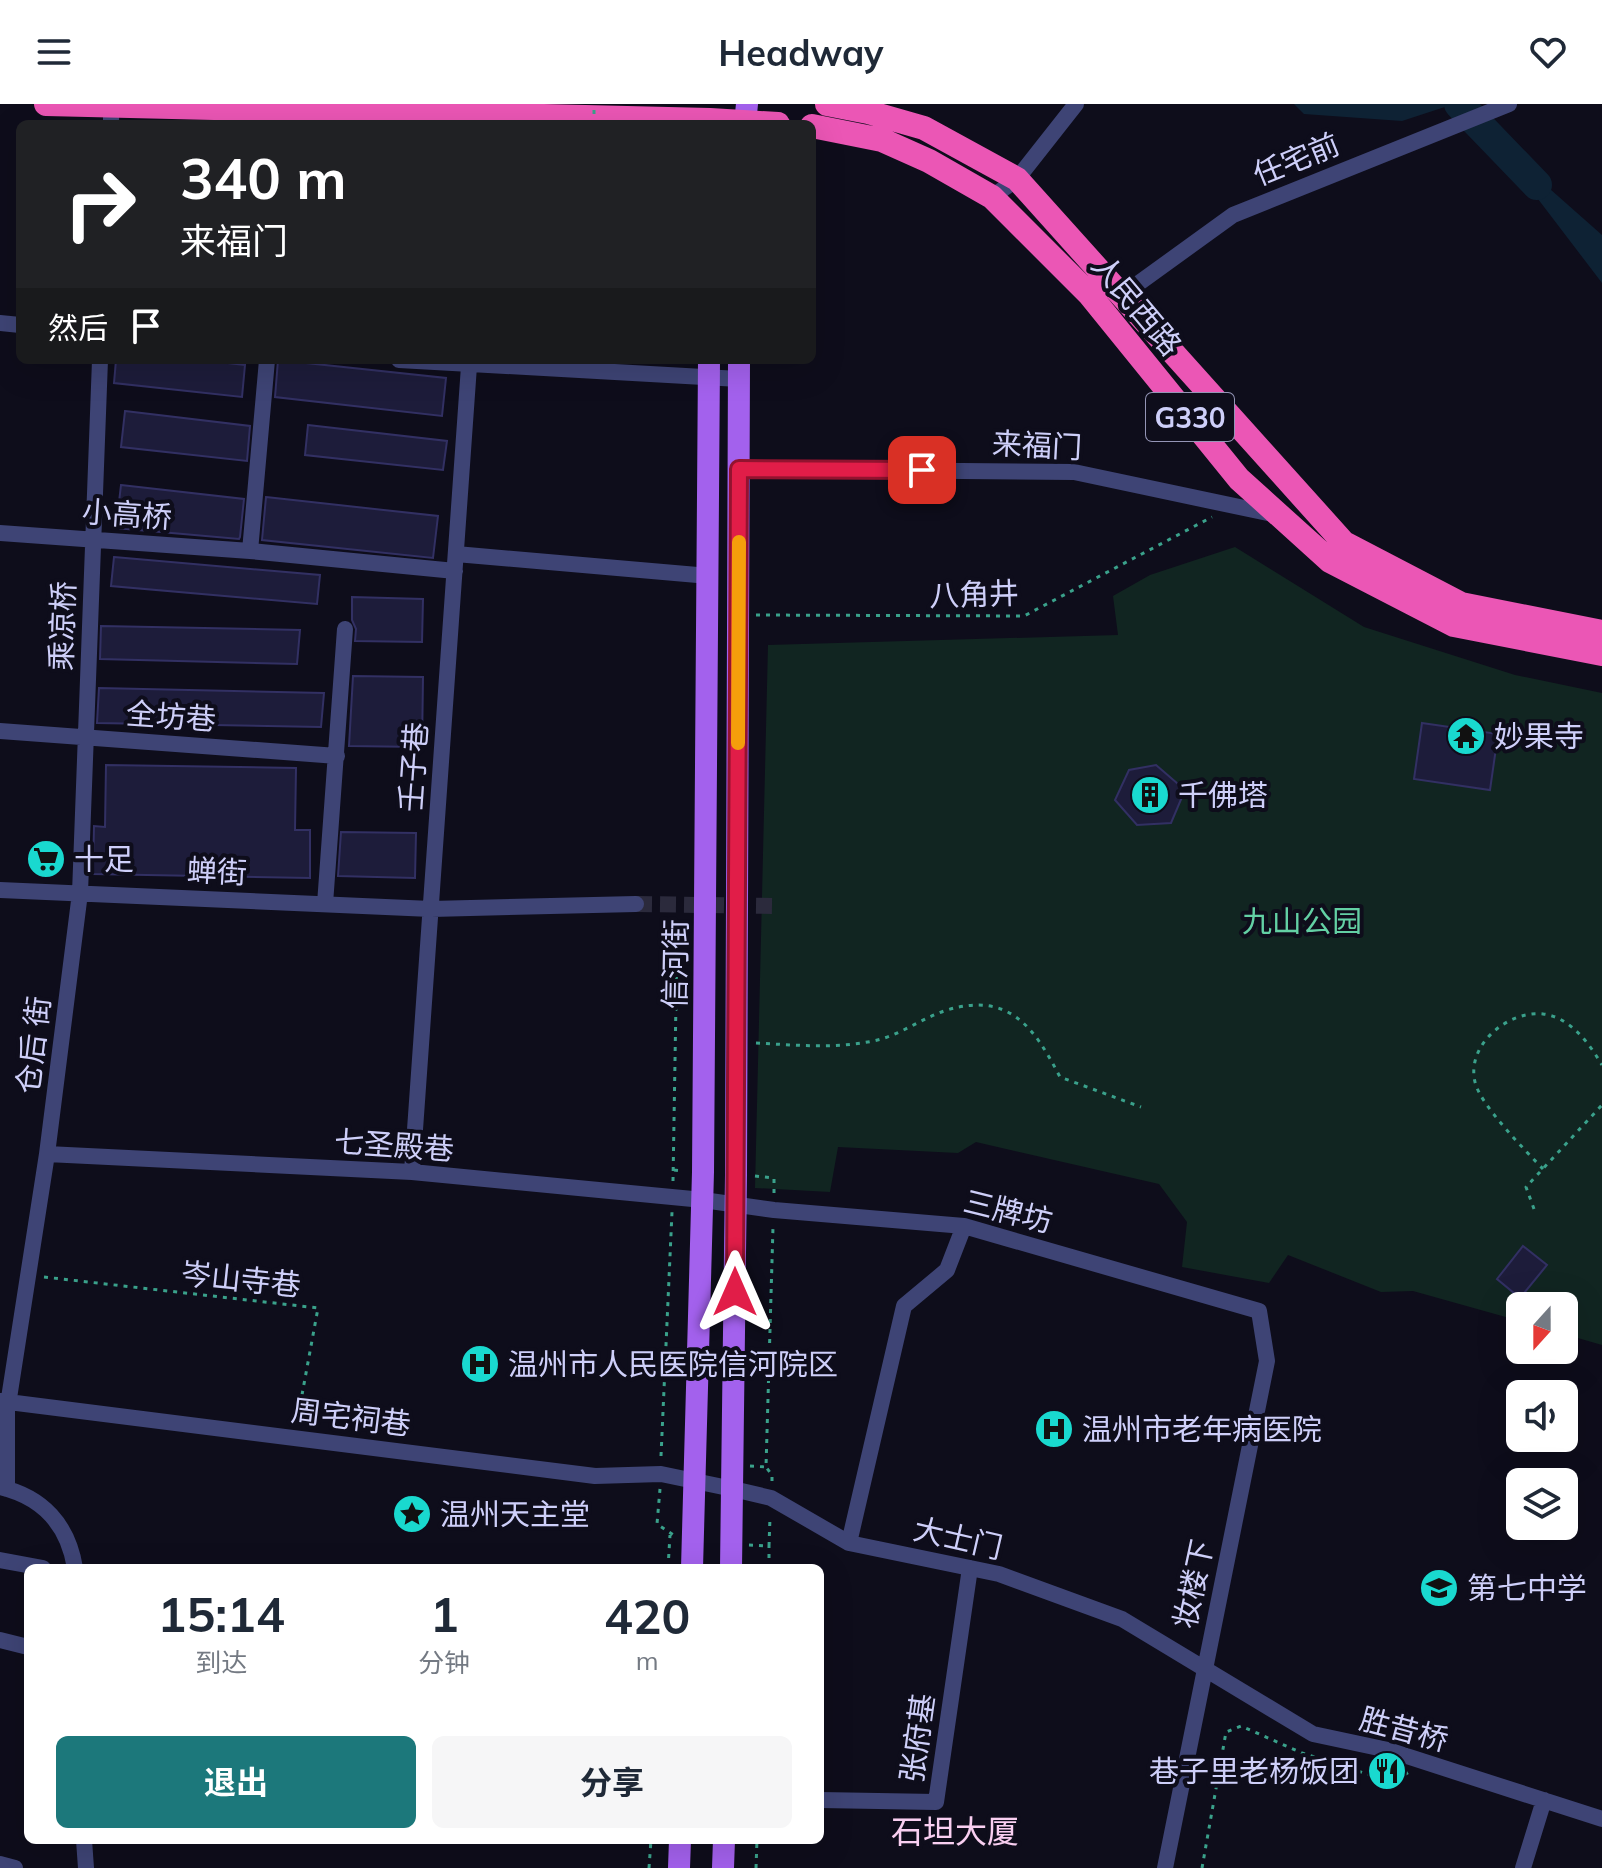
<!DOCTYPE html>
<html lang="zh">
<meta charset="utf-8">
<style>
body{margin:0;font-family:Mulish,"Noto Sans SC",sans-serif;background:#f6f6f7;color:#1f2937;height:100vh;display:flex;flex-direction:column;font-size:30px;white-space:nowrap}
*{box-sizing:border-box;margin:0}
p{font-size:26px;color:#747a83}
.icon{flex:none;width:44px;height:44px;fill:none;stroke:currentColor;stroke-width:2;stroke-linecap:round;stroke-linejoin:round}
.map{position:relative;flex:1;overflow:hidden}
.side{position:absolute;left:24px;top:1460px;width:800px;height:280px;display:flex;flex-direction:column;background:#fff;border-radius:12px;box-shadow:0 8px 32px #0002}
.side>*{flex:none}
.top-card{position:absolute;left:16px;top:16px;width:800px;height:244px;border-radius:12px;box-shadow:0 8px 32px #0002;background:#202124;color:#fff;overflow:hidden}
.needle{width:52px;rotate:201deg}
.controls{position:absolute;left:1506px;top:1188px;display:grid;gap:16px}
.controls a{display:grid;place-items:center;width:72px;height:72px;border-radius:12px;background:#fff;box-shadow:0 8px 32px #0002;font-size:40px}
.pin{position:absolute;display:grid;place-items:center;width:68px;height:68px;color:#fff;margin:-34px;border-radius:16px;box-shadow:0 4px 12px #0006}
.me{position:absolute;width:88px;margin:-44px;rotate:0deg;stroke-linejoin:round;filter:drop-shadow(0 0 6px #0008)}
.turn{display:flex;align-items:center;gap:28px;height:168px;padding:0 32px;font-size:36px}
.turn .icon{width:104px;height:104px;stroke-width:2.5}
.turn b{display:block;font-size:56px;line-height:68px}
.then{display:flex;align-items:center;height:76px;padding:0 32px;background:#0003;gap:16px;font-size:30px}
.eta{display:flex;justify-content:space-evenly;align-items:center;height:136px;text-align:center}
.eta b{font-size:48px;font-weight:700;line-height:56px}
.action{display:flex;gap:16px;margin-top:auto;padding:16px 32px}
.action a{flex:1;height:92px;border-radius:12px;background:#1c787b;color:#fff;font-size:32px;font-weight:700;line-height:92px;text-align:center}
.action a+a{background:#f6f6f7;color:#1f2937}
header{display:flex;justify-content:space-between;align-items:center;height:104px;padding:0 32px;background:#fff;font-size:36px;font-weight:700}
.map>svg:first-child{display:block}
</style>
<header><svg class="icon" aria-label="menu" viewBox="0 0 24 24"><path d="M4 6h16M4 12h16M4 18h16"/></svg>Headway<svg class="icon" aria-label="heart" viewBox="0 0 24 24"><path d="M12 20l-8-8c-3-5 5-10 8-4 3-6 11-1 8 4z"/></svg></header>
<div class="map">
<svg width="1602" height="1764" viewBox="0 0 1602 1764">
<rect width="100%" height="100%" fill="#0e0d1b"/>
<path fill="#112521" d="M 1235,443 L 1364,523 L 1515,571 L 1602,589 L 1602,1241 L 1564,1230 L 1564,1202 L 1520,1202 L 1520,1217 L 1413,1187 L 1381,1188 L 1288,1151 L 1269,1179 L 1182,1163 L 1187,1118 L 1159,1080 L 976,1038 L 958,1049 L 838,1043 L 830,1088 L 755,1084 L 768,541 L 1118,531 L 1113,492 L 1150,471 Z"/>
<path fill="#0e2234" d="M 1294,0 L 1454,0 L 1402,17 L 1304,10 Z
M 1506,46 L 1602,131 L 1602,179 L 1525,78 Z"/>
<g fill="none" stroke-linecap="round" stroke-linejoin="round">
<path stroke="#0e2234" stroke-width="30" d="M 1459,0 L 1537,81"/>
</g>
<path fill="#1d1c3a" stroke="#323063" stroke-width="2" d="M 116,256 L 202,256 L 245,261 L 242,293 L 114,279 Z
M 278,256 L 446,274 L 442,312 L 275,293 Z
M 125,307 L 250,322 L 247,357 L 121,343 Z
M 308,321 L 447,337 L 443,366 L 305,351 Z
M 121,381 L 244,395 L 240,433 L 239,435 L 116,424 Z
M 266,393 L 438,412 L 433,454 L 262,436 Z
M 114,453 L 320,471 L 317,500 L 111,482 Z
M 352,493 L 423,495 L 422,538 L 355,537 L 356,525 L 352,516 Z
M 101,522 L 300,526 L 297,560 L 100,555 Z
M 353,572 L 423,573 L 422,643 L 349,642 Z
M 99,584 L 324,589 L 321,623 L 97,619 Z
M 1422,619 L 1498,630 L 1490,686 L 1414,675 Z
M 106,661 L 296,664 L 295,726 L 310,726 L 310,774 L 93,770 L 94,722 L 105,723 Z
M 1156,661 L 1185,686 L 1171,719 L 1137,721 L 1115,696 L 1129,666 Z
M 341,728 L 416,729 L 415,774 L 338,772 Z
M 1523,1142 L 1547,1161 L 1520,1194 L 1497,1175 Z"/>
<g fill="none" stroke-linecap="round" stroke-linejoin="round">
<path stroke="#2b2a3c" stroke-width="16" stroke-dasharray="16 8" stroke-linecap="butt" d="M 636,800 L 774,802"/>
<path stroke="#3aa18b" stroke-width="3" stroke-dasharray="4 6" stroke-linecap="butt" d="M 756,511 L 1024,512 L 1212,413
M 756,939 C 795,941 834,945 873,937 C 899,932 922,914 947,906 C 1010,887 1035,925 1060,973 L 1141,1003
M 1543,1065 C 1526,1047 1480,1001 1475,978 C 1466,941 1508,906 1543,910 C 1570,913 1589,939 1602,961
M 674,1066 L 683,1067
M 755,1072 L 774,1074 L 774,1091
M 673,1077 L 677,837
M 1534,1105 L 1526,1083 L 1602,1001
M 44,1173 L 318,1204 L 297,1318
M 661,1352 L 672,1108
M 750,1362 L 766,1363
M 772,1377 L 772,1371 L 766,1363 L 773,1123
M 660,1385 L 657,1420 L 675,1432
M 749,1441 L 769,1442 L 770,1413
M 668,1464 L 670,1431
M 769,1464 L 769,1442
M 649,1764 L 651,1736
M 756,1764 L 757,1736
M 1202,1764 L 1226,1628 L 1241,1622 L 1302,1649 L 1392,1678 L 1409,1668"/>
<path stroke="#3e4475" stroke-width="16" d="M 111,20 L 111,2
M 992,93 L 1017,75 L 1076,0
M 1121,192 L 1233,111 L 1509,0
M 0,219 L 20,221
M 267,256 L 250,447 L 455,467
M 399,256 L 739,275
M 739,365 L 1074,368 L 1277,411
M 0,429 L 250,447
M 456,450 L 709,472
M 0,627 L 337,652
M 0,786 L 431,805 L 636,800
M 325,800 L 345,525
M 47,1050 L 412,1068 L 703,1096 L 774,1106 L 964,1122 L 1259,1207 L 1267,1257 L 1165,1764
M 412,1068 L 469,262
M 0,1297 L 595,1372 L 661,1370 L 733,1385 L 771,1394 L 849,1439 L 999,1470 L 1122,1515 L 1313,1630 L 1388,1646 L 1602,1715
M 0,1383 C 43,1393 68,1421 75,1464
M 7,1385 L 7,1307 L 47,1050 L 80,789 L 100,256
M 849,1439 L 904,1202 L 947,1166 L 964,1122
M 0,1456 L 43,1464
M 0,1536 L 28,1543
M 820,1696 L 936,1698 L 970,1464
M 84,1736 L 86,1764
M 0,1760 L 15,1764
M 1523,1764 L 1544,1696"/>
<path stroke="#a361ed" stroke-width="22" d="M 745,20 L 747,0
M 692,1464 L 703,1068 L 709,256
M 731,1464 L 736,1071 L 739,256
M 679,1764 L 680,1736
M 723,1764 L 724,1736"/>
<path stroke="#eb56b5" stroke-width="24" d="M 46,0 L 710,16 L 778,20
M 827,0 L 868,8 L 924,24 L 1017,75 L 1344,439 L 1461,500 L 1602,528
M 812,22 L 882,36 L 929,57 L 992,93 L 1089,190 L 1239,375 L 1330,457 L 1454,521 L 1602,550"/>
<path stroke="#3aa18b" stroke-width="3" stroke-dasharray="4 6" stroke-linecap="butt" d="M 594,20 L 594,0"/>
</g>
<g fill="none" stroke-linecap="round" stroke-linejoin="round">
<g stroke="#92132f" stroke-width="20">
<path id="route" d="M 735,1188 L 739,365 L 922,366"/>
</g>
<use href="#route" stroke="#e11d48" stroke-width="14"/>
<path stroke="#f59e0b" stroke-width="14" d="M 738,639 L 739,438"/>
</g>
<defs>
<g id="temple-disc" transform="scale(2)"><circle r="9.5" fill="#19d9cf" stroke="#0e0d1b"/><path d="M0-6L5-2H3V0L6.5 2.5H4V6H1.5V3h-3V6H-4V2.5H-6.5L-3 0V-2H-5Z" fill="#111"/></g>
<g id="building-disc" transform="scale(2)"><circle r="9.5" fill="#19d9cf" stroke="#0e0d1b"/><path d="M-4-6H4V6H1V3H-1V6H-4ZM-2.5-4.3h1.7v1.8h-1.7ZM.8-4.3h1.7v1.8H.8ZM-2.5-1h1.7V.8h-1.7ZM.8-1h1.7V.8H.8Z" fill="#111"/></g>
<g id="supermarket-disc" transform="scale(2)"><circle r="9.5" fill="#19d9cf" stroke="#0e0d1b"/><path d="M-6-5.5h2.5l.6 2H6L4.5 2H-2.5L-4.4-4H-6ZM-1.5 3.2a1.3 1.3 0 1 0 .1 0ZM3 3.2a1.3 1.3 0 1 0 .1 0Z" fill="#111"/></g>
<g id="hospital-disc" transform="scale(2)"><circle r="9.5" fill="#19d9cf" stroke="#0e0d1b"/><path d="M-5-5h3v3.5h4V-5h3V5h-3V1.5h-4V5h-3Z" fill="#111"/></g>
<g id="sight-disc" transform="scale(2)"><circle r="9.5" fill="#19d9cf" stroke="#0e0d1b"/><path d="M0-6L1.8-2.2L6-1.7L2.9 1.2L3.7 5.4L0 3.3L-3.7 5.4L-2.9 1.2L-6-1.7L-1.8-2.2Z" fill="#111"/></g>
<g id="school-disc" transform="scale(2)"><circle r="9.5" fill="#19d9cf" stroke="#0e0d1b"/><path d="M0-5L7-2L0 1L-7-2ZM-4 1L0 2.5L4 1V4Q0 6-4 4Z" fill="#111"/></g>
<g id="restaurant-disc" transform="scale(2)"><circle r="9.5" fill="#19d9cf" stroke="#0e0d1b"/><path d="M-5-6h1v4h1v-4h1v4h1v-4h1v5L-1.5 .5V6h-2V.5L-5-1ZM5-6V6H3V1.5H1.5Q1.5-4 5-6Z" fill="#111"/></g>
</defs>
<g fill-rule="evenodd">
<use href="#temple-disc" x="1466" y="632"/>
<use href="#building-disc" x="1150" y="691"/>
<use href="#supermarket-disc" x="46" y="755"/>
<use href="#hospital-disc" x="480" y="1260"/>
<use href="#hospital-disc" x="1054" y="1325"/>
<use href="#sight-disc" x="412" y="1410"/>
<use href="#school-disc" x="1439" y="1484"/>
<use href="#restaurant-disc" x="1387" y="1667"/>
</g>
<g text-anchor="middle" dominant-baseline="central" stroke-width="8" stroke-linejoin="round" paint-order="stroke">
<rect fill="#0e0d1b" stroke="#9495b6" stroke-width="2" x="1146" y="289" width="88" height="48" rx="6"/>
<g font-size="28" font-weight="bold" fill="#cecff9">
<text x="1190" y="313">G330</text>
</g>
<g font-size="30" fill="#cecff9" stroke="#0e0d1b">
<text transform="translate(1296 55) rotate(-22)">任宅前</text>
<text transform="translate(1137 201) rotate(50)">人民西路</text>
<text transform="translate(1037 341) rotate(3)">来福门</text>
<text transform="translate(127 410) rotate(4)">小高桥</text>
<text transform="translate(974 490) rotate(-2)">八角井</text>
<text transform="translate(62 522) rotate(-88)">乘凉桥</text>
<text transform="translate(171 612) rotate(4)">全坊巷</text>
<text transform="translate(413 663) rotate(-86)">壬子巷</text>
<text transform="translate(217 767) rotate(3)">蝉街</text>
<text transform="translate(675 860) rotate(-89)">信河街</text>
<text transform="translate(33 941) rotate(-83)">仓后 街</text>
<text transform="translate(394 1041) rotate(4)">七圣殿巷</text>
<text transform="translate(1008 1107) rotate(14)">三牌坊</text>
<text transform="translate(241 1175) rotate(6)">岑山寺巷</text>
<text transform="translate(351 1313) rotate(7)">周宅祠巷</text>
<text transform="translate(958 1434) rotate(13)">大士门</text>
<text transform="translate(1193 1480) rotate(-78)">妆楼下</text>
<text transform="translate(1404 1625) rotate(15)">胜昔桥</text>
<text transform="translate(917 1634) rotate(-82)">张府基</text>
</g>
<g font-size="30" fill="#cecff9" stroke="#0e0d1b" text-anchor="start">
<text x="1494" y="632">妙果寺</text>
<text x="1178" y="691">千佛塔</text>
<text x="74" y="755">十足</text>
<text x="508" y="1260">温州市人民医院信河院区</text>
<text x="1082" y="1325">温州市老年病医院</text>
<text x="440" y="1410">温州天主堂</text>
<text x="1467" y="1484">第七中学</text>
<text x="1359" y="1667" text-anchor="end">巷子里老杨饭团</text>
</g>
<g font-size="30" fill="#63d0a4" stroke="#0e0d1b">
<text x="1302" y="817">九山公园</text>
</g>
<g font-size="32" fill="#f9cff1" stroke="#0e0d1b">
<text x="955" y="1727">石坦大厦</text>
</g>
</g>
</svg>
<div class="controls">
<a><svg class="needle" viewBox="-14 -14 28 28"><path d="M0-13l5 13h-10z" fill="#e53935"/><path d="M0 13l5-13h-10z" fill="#747a83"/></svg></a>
<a><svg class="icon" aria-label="sound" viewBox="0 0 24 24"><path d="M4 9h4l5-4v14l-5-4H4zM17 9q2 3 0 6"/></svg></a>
<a><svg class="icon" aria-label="layers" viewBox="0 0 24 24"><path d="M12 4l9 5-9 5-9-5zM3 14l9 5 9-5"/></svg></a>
</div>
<div class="pin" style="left:922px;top:366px;background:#d93025"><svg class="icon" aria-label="arrive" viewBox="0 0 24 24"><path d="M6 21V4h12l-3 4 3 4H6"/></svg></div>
<svg class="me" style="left:735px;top:1188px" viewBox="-20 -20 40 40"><path d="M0-17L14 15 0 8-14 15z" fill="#e11d48" stroke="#fff" stroke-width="4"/></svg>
<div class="top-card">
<div class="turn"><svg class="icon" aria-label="right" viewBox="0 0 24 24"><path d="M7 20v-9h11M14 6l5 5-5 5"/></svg><div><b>340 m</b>来福门</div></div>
<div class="then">然后<svg class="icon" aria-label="arrive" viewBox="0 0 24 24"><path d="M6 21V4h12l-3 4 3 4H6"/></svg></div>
</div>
<section class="side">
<div class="eta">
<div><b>15:14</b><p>到达</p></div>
<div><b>1</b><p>分钟</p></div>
<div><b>420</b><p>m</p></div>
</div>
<div class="action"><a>退出</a><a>分享</a></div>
</section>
</div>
